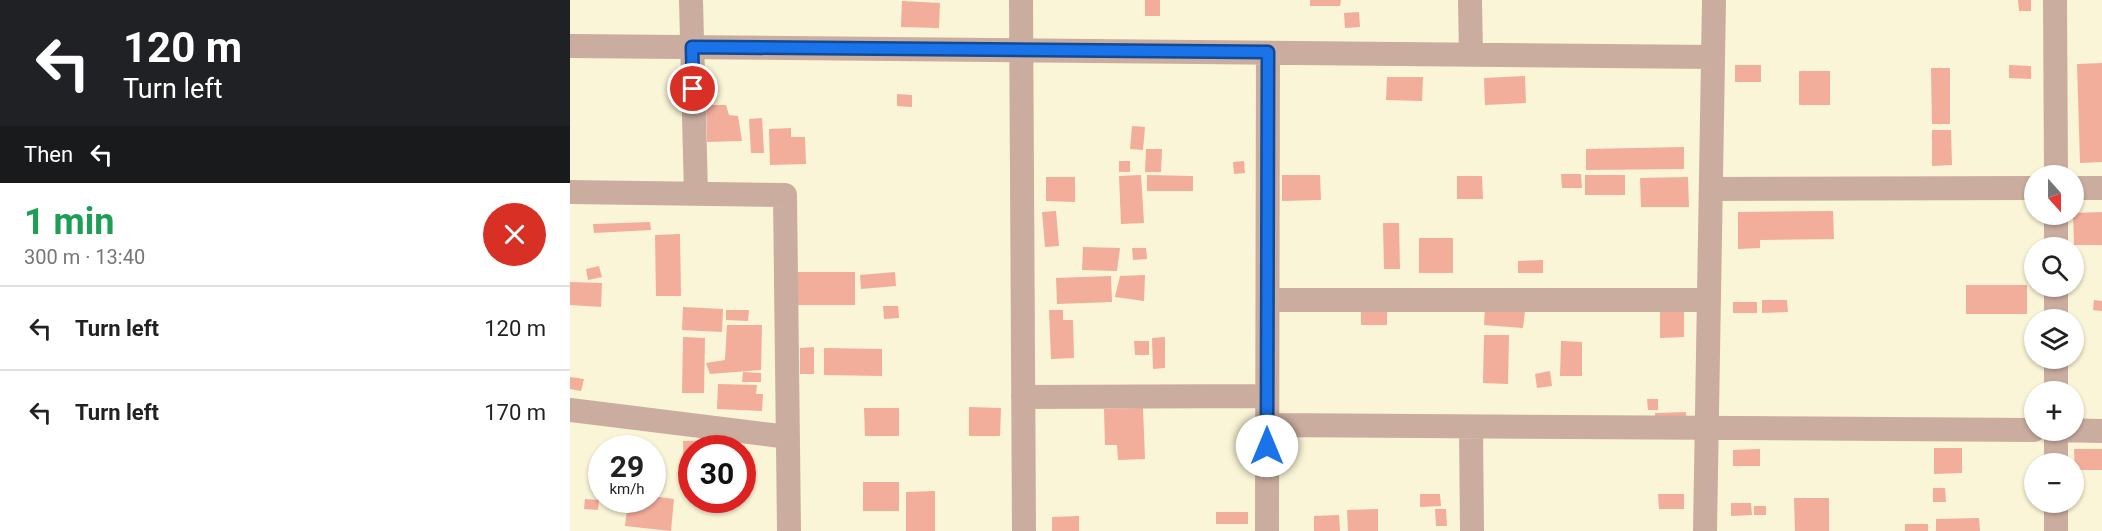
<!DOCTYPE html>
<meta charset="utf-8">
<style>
body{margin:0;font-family:Roboto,sans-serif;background:#f6f6f6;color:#222;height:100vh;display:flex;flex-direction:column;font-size:22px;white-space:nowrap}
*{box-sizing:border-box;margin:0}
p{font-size:20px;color:#767676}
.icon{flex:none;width:33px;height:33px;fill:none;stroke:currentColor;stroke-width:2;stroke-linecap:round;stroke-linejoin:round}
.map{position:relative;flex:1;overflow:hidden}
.drawer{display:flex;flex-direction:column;background:#fff;width:570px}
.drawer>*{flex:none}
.guide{background:#202124;color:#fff;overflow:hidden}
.needle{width:39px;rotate:159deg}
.tools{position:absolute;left:1454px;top:165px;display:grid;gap:12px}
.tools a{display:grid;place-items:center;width:60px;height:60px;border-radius:50%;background:#fff;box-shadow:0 2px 4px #0004;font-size:30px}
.speed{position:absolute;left:18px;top:435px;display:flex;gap:12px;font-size:30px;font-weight:700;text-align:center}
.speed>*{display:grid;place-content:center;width:78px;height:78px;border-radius:50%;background:#fff;box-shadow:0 2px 4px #0004;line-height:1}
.speed small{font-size:15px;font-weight:400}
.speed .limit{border:9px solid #d22;background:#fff;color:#111}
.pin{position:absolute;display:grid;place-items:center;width:51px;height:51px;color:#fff;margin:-26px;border:3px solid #fff;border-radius:50%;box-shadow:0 2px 6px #0007}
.me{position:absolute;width:66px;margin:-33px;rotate:0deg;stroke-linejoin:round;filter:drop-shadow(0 0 4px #0008)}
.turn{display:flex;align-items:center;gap:21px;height:126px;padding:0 24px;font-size:27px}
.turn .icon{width:78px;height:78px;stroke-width:2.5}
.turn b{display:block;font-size:42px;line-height:51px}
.then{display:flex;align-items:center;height:57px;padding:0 24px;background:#0003;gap:12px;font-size:22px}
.round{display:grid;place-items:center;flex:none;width:63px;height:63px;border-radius:32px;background:#f6f6f6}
.overview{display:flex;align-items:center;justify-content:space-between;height:102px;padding:0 24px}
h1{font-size:36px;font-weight:700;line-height:45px;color:#1e9e55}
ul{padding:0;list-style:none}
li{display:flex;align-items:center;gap:18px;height:84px;padding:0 24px;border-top:2px solid #e0e0e0}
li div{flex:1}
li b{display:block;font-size:22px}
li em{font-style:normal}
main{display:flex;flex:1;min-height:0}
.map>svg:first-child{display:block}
</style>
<main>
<section class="drawer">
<div class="guide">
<div class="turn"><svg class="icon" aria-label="left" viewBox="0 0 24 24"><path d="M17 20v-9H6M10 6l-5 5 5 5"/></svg><div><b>120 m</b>Turn left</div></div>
<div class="then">Then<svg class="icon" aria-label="left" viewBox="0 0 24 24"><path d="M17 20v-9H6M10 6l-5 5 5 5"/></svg></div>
</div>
<div class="overview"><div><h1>1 min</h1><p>300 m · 13:40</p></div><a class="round" style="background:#d93025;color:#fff"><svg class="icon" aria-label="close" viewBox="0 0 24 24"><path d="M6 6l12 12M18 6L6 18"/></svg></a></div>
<ul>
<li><svg class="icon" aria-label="left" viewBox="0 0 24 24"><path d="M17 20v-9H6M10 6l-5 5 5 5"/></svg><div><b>Turn left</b></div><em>120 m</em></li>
<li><svg class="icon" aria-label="left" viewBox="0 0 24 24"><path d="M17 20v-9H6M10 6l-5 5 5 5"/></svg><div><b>Turn left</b></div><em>170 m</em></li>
</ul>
</section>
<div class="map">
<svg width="1532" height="531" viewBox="0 0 1532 531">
<rect width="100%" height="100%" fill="#faf5d7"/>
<path fill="#f3ad9b" d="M 575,0 L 590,0 L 590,16 L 575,16 Z
M 740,0 L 771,0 L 770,6 L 740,6 Z
M 1448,0 L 1461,0 L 1461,11 L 1449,11 Z
M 332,1 L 370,3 L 369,28 L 331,27 Z
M 789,12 L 790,27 L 775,28 L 774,13 Z
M 1532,63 L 1532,162 L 1510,163 L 1507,64 Z
M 1165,65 L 1191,65 L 1191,82 L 1165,82 Z
M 1439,65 L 1461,66 L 1461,79 L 1439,78 Z
M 1361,68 L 1380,68 L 1380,124 L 1362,124 Z
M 1229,71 L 1260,71 L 1260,105 L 1229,105 Z
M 955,76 L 956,103 L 915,105 L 914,78 Z
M 817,77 L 853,77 L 852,101 L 816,100 Z
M 327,94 L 342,95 L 342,107 L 327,106 Z
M 136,105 L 156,105 L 159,115 L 168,116 L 172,141 L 137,142 Z
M 192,118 L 194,153 L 181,153 L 179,119 Z
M 562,126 L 575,127 L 573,150 L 560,149 Z
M 221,128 L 221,137 L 235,137 L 236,164 L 200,165 L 199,129 Z
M 1362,130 L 1381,130 L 1382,165 L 1362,166 Z
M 1114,147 L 1114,169 L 1016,170 L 1016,149 Z
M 576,149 L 592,149 L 591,172 L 575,172 Z
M 549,161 L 560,161 L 560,172 L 549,172 Z
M 674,161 L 675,173 L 664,174 L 663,162 Z
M 991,174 L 1011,174 L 1012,188 L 992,188 Z
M 571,175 L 574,223 L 551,224 L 549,176 Z
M 577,175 L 623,176 L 623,191 L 577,191 Z
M 712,175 L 750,175 L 751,200 L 712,201 Z
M 1015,175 L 1055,175 L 1055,195 L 1015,195 Z
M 887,176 L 912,176 L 913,199 L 887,199 Z
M 476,177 L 505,177 L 505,202 L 476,201 Z
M 1118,177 L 1119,207 L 1071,207 L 1070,178 Z
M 486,211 L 489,246 L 475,247 L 472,212 Z
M 1263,211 L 1264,239 L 1190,240 L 1190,248 L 1168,249 L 1168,212 Z
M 1532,212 L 1532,245 L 1504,245 L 1503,213 Z
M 80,222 L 81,230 L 24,233 L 23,224 Z
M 813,223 L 829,223 L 830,269 L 814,269 Z
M 110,234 L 111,296 L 86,296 L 85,235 Z
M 849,238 L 883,238 L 883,273 L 849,273 Z
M 513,247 L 550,248 L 547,271 L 512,270 Z
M 562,248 L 576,248 L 577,259 L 563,260 Z
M 973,260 L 973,273 L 948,273 L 948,261 Z
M 29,266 L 32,277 L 18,280 L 16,269 Z
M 228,272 L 285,272 L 285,305 L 228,305 Z
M 325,272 L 326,286 L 291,289 L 290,275 Z
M 575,275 L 574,301 L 545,297 L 550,276 Z
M 541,276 L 542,302 L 487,304 L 486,278 Z
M 0,282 L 32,283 L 31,307 L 0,305 Z
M 1396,285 L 1457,285 L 1457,314 L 1396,314 Z
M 1192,300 L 1217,300 L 1218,312 L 1192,313 Z
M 1524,300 L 1532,301 L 1532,311 L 1523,310 Z
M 1163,302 L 1187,302 L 1187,313 L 1163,313 Z
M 313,306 L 328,306 L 329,318 L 314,319 Z
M 113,307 L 153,309 L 152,332 L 112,330 Z
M 915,308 L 955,311 L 953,328 L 914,325 Z
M 1090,309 L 1114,309 L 1114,337 L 1090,338 Z
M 156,310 L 179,310 L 178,321 L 156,320 Z
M 479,310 L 493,310 L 493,320 L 503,320 L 504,358 L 481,359 Z
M 817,310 L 817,325 L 791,325 L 791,311 Z
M 157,325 L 192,325 L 191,370 L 140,374 L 136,363 L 155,360 Z
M 914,335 L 939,335 L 938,384 L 913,383 Z
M 113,337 L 135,338 L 134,393 L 112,393 Z
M 595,337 L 595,368 L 583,369 L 582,338 Z
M 564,341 L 579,341 L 579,355 L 565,355 Z
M 991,341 L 1012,342 L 1012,376 L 990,376 Z
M 244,347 L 244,374 L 230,374 L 230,348 Z
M 254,348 L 312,349 L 312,376 L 254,375 Z
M 980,371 L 982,386 L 967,388 L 965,374 Z
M 173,372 L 191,373 L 191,382 L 172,382 Z
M 0,377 L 14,379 L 11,391 L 0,389 Z
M 148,384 L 187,385 L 186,394 L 193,394 L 192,411 L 147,409 Z
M 1077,399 L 1088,399 L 1088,410 L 1078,410 Z
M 399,407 L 431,408 L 430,436 L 399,436 Z
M 294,408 L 329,408 L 329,436 L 295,436 Z
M 573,408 L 575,459 L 548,460 L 547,445 L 535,445 L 534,409 Z
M 1116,412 L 1117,426 L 1085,426 L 1085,413 Z
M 153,440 L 153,448 L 122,448 L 122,469 L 114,469 L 113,441 Z
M 1364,448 L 1392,448 L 1392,473 L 1364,474 Z
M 1190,449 L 1190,466 L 1163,466 L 1163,450 Z
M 1504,449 L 1532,449 L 1532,470 L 1505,470 Z
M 293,482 L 329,482 L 329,511 L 293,511 Z
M 1363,488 L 1375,488 L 1376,502 L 1363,502 Z
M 365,491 L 365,531 L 336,531 L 336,492 Z
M 850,494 L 870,494 L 871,506 L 850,507 Z
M 1088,494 L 1114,494 L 1114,509 L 1089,509 Z
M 82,496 L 104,499 L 101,531 L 55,526 L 58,500 L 82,500 Z
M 1224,498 L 1259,498 L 1259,531 L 1225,531 Z
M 15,499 L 29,500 L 28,510 L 14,509 Z
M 1161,503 L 1181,503 L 1182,515 L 1161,516 Z
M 1184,506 L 1196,506 L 1196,515 L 1184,515 Z
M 808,509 L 808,531 L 778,531 L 777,510 Z
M 865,509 L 876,509 L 877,526 L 866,526 Z
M 646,512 L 678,512 L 678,524 L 646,524 Z
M 769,515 L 770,531 L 744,531 L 744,516 Z
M 509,516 L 509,531 L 482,531 L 482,517 Z
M 1409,518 L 1410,531 L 1366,531 L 1366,519 Z
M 1335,524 L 1358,524 L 1358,531 L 1335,531 Z"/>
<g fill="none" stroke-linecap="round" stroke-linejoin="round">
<path stroke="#caad9f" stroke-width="24" d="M 121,0 L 126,194
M 451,0 L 454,531
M 900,0 L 901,54
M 1485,0 L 1486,176
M 0,46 L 1143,57
M 1503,188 L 1532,188
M 1141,189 L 1464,188
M 0,192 L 215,195 L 219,531
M 1486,214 L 1486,248
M 1486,286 L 1486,320
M 698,300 L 1139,300
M 1486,358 L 1486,392
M 453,397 L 697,396
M 0,410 L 218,437
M 697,425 L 1464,430
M 901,427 L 902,531
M 1482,430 L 1532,431
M 1486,430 L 1486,464
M 1486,502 L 1486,531
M 697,531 L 698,53
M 1135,531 L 1144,0"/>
</g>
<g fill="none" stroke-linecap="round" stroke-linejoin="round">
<g stroke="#114b97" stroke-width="15">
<path id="route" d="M 123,89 L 122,47 L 698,52 L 697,446"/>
</g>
<use href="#route" stroke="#1a73e8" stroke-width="10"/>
</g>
</svg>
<div class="tools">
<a><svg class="needle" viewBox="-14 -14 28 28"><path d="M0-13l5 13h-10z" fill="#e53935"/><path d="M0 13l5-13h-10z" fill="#767676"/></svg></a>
<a><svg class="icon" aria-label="search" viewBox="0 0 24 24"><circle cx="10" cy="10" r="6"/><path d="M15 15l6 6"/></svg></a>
<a><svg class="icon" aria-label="layers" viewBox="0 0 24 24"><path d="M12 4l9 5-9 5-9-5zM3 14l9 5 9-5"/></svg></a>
<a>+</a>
<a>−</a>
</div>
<div class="speed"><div>29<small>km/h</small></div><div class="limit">30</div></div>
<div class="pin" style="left:123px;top:89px;background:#d93025"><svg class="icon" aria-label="arrive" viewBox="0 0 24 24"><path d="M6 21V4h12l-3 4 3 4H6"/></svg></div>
<svg class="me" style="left:697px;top:446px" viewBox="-20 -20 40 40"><circle r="19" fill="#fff"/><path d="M0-13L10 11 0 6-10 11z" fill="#1a73e8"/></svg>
</div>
</main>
